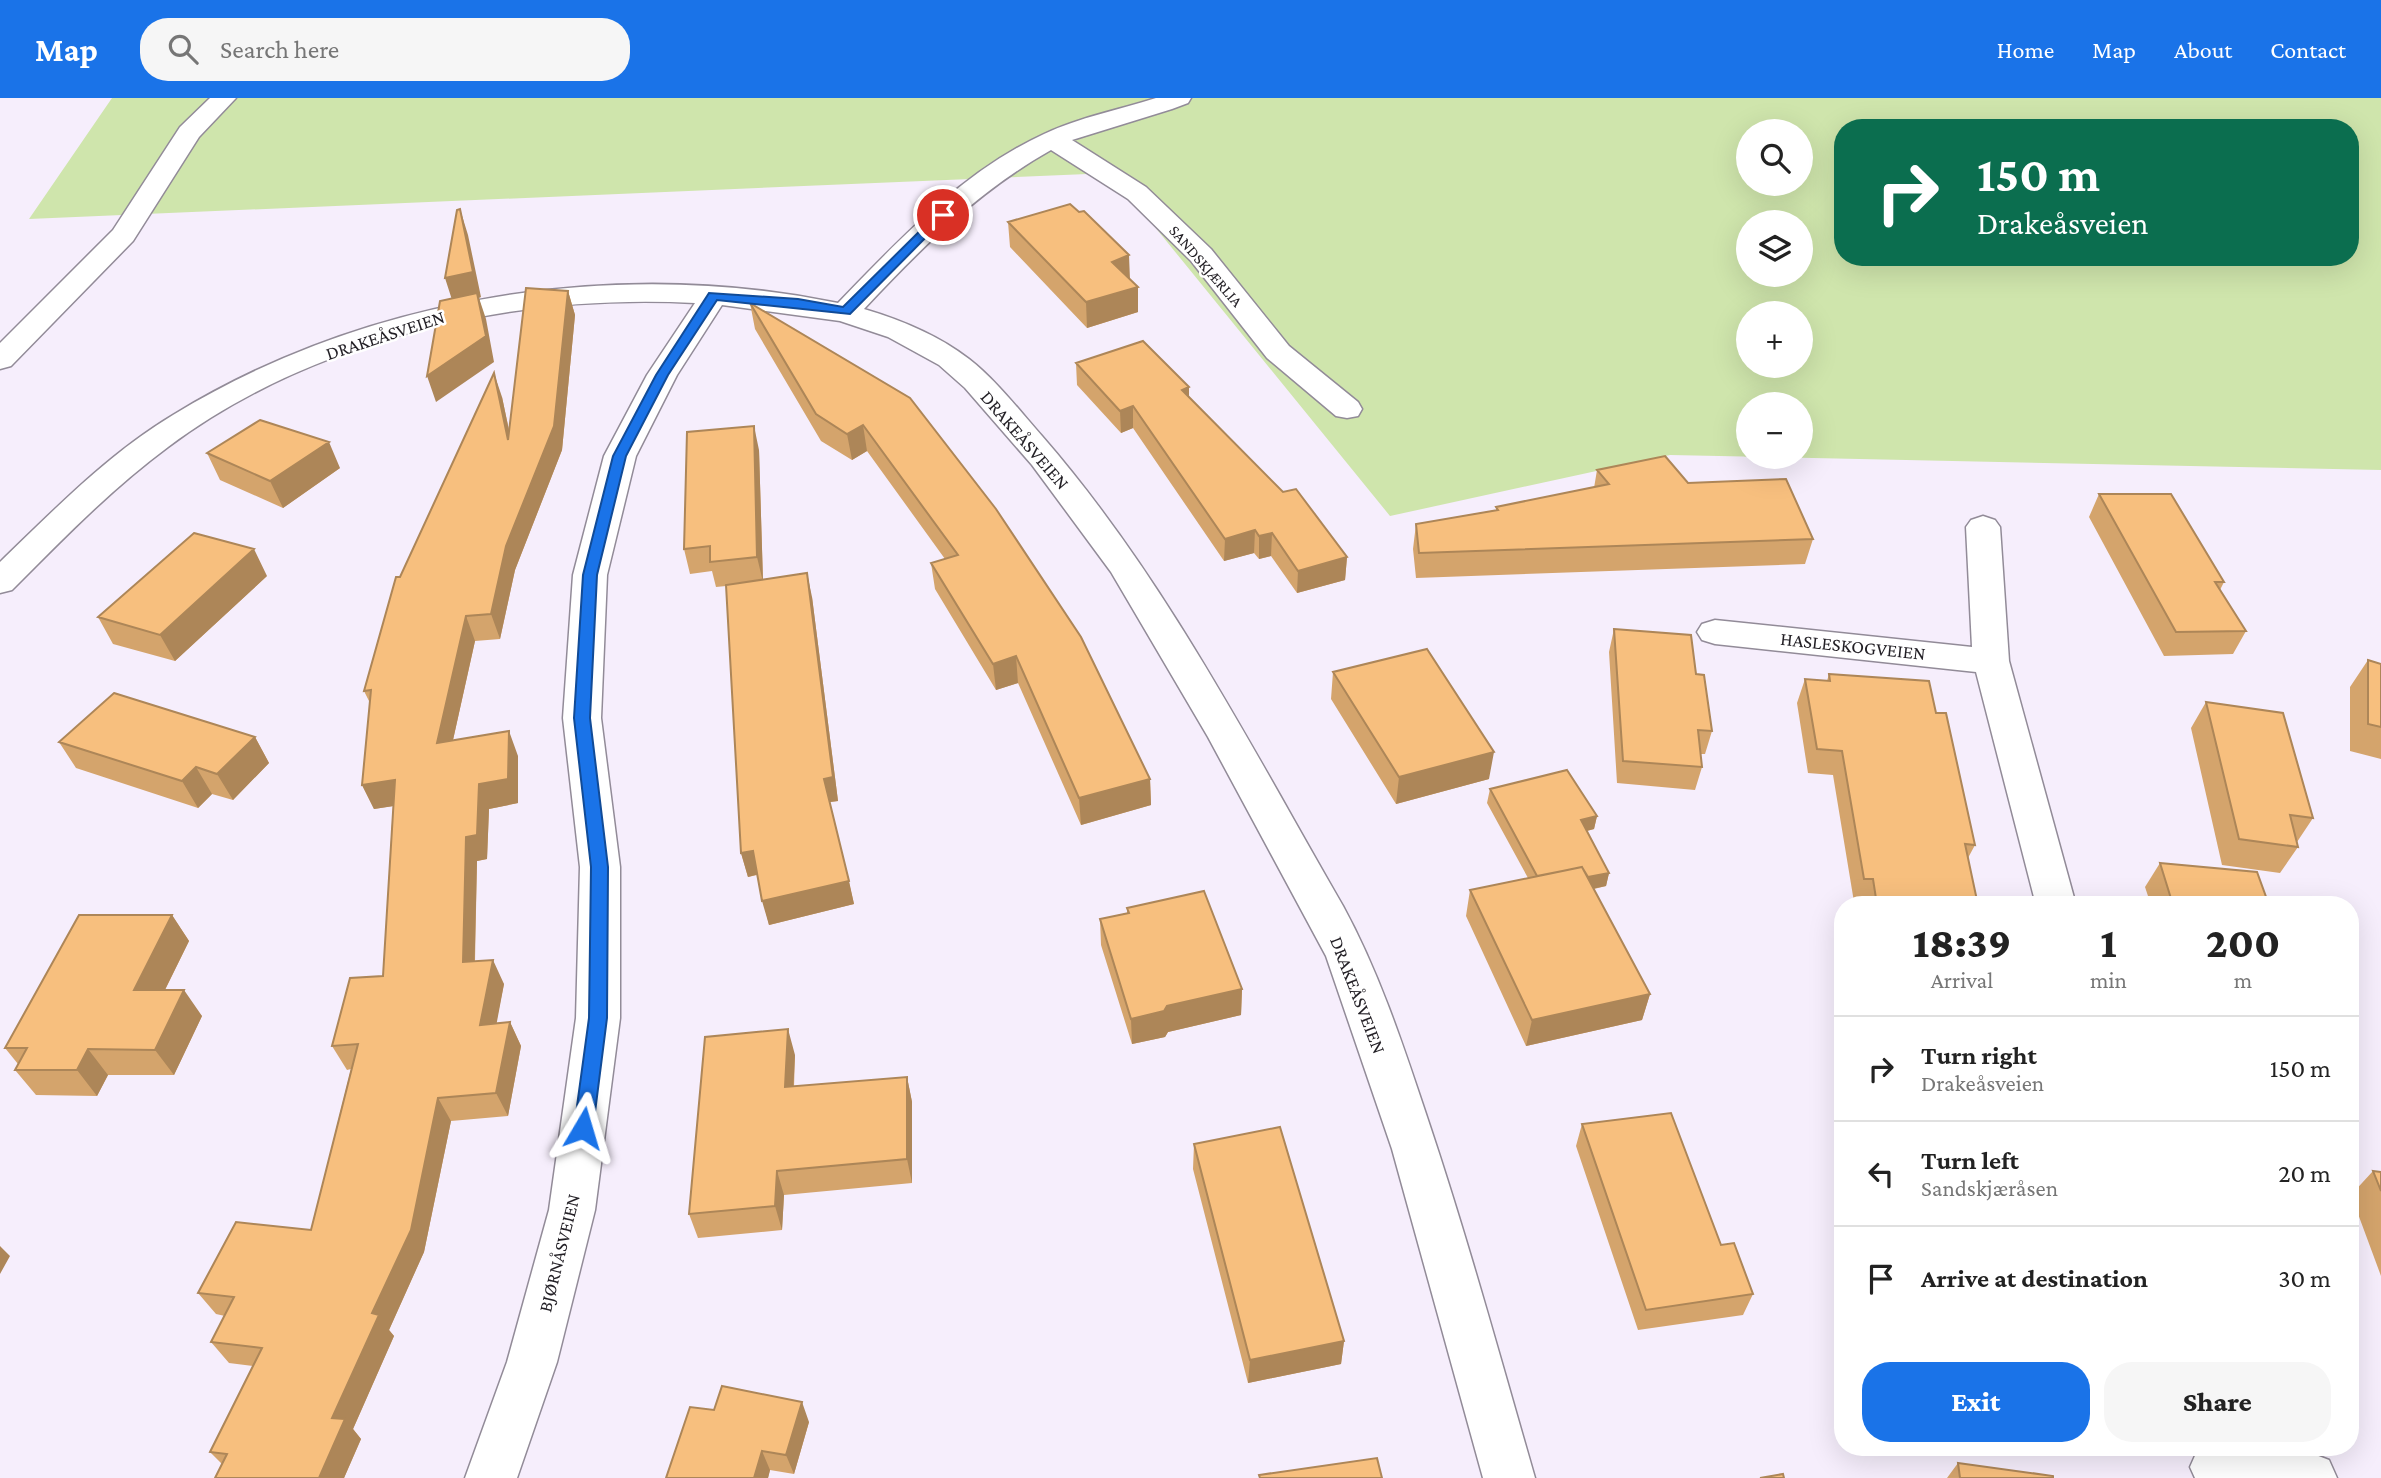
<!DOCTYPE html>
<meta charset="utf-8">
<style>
body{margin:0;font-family:"Crimson Pro",serif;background:#f6f6f6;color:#222;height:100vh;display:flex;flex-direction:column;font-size:26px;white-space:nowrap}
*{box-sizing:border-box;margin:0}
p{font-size:23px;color:#767676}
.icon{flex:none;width:38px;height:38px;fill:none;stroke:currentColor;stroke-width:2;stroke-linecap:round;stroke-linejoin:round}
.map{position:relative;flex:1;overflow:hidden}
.panel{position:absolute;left:1834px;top:798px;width:525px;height:560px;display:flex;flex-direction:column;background:#fff;border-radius:28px;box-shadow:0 7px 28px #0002}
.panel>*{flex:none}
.banner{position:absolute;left:1834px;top:21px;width:525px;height:147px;border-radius:28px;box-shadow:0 7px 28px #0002;background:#0b6e4f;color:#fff;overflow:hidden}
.buttons{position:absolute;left:1736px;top:21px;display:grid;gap:14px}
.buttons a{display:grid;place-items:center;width:77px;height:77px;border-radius:50%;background:#fff;box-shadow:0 7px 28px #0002;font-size:35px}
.pin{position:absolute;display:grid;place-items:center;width:60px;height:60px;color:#fff;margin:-30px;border:4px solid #fff;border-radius:50%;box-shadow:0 2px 7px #0007}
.me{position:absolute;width:77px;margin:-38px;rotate:7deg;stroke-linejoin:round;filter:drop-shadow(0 0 5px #0008)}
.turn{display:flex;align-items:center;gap:24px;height:147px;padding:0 28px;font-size:32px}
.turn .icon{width:91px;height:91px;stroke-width:2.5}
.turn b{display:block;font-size:49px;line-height:60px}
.eta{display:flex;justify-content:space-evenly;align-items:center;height:119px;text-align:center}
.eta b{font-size:42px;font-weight:800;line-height:49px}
.action{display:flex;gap:14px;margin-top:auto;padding:14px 28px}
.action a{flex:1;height:80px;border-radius:28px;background:#1a73e8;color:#fff;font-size:28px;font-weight:800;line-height:80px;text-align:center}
.action a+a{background:#f6f6f6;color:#222}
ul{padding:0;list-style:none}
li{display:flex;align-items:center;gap:21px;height:105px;padding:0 28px;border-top:2px solid #e0e0e0}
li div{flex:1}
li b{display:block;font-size:26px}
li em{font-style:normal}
header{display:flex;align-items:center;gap:42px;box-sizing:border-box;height:98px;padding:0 35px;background:#1a73e8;color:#fff}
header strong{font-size:33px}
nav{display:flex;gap:38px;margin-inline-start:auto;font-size:24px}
.search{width:490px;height:63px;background:#f6f6f6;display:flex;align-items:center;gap:18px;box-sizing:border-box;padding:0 24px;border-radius:28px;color:#767676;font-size:26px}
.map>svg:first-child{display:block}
</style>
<header>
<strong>Map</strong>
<div class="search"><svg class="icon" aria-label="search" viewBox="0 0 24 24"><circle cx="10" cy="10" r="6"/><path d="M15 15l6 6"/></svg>Search here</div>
<nav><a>Home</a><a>Map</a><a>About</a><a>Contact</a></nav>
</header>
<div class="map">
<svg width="2381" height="1380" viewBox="0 0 2381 1380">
<rect width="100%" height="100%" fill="#f6eefc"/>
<path fill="#cfe5ac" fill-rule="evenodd" d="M 112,0 L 2381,0 L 2381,372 L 1670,357 L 1390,418 L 1111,75 L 29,121 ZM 1843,30 L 2350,30 L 2350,159 L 1843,159 ZM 1748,33 L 1801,33 L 1801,86 L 1748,86 ZM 1748,124 L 1801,124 L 1801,177 L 1748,177 ZM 1748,215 L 1801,215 L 1801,268 L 1748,268 ZM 1748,306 L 1801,306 L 1801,359 L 1748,359 Z"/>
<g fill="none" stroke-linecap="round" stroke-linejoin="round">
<g stroke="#928b98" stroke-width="3">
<path id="minor" d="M 210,0 L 236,0 L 199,39 L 133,143 L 11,268 L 0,271 L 0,245 L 113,132 L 180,29 Z
M 1156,0 L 1191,0 L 1188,5 L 1172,11 L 1072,42 L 1146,89 L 1211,151 L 1289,248 L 1358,304 L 1362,311 L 1358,318 L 1347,320 L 1336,318 L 1267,260 L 1191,163 L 1128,101 L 1051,52 C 978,93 920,151 864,211 C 901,222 938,237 969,261 C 996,282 1019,312 1042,338 C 1164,478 1250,647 1343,808 C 1379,874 1403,947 1427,1019 C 1467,1138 1500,1259 1535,1380 L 1483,1380 L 1392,1051 L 1326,858 L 1208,639 L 1111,474 L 1032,367 L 965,290 L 939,267 L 888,239 L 840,223 L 722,207 L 677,277 L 636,358 L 607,477 L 601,620 L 620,769 L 620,920 L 595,1112 L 557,1264 L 517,1380 L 465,1380 L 507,1264 L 549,1112 L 576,920 L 580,769 L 563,620 L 573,477 L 604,358 L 647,277 L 695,205 C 515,195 314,240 168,349 C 111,391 62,442 12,492 L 0,495 L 0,464 C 54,412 108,356 173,317 C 367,198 616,159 838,205 C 899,142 963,73 1044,36 C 1080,19 1119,12 1156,0 Z
M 1983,418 L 1995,422 L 2000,429 L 2009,563 L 2076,807 L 2036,807 L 1976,574 L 1715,546 L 1702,542 L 1697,534 L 1702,526 L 1715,522 L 1972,549 L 1966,429 L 1971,422 Z
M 2202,1349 C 2244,1349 2289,1345 2329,1362 L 2337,1380 L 2195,1380 L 2190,1369 L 2198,1351 Z"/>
</g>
<use href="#minor" fill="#fff" fill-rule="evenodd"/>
</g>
<path fill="#d4a46c" d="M 1008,124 L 1130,182 L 1138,214 L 1087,230 L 1010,149 Z
M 568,193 L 575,217 L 562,352 L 515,472 L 500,541 L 475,543 L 453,642 L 518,658 L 518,705 L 489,711 L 487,761 L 477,763 L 475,863 L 504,886 L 496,925 L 510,924 L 521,948 L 508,1018 L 451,1023 L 424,1154 L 389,1232 L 394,1238 L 353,1331 L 361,1341 L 344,1380 L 215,1380 L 222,1366 L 210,1354 L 253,1268 L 229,1265 L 211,1244 L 225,1218 L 216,1216 L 198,1195 L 311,1132 L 351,971 L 347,972 L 332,948 L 383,878 L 393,708 L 374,711 L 362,687 L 370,605 L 364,593 L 400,479 L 502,299 L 509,332 Z
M 750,205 L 910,300 L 1150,681 L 1151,707 L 1081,727 L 1018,585 L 996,592 L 935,491 L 931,465 L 945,461 L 867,353 L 852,362 L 821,343 L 755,231 Z
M 1076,265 L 1189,299 L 1347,459 L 1345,482 L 1297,495 L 1271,458 L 1259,461 L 1254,455 L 1224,463 L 1133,330 L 1121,335 L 1077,287 Z
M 759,352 L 763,482 L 812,499 L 838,703 L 830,704 L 854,806 L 769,827 L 757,777 L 748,779 L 741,755 L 726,488 L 716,489 L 712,473 L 690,476 L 684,451 Z
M 207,355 L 340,370 L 283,410 L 220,382 Z
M 1597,372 L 1688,385 L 1813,441 L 1805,466 L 1416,480 L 1413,451 L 1416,426 L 1496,412 L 1496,409 L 1594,390 Z
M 2099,396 L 2224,484 L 2220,492 L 2246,533 L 2233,556 L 2164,558 L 2089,419 Z
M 267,478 L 175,563 L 113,546 L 98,519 Z
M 1614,531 L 1712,633 L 1705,656 L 1700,656 L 1702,669 L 1695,692 L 1617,685 L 1609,554 Z
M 2368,562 L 2381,566 L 2381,661 L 2350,653 L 2350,589 Z
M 1333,574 L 1489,681 L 1396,706 L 1331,601 Z
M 1829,576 L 1936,615 L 1975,747 L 1968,760 L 1978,807 L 1863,807 L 1863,805 L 1854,804 L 1833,677 L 1808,675 L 1797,605 L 1805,581 L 1827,583 Z
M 2206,604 L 2313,720 L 2297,744 L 2298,749 L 2280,775 L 2222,767 L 2191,630 Z
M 255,639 L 269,665 L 233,702 L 212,696 L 198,710 L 76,670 L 59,644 Z
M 1490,691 L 1597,718 L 1594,731 L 1587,733 L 1609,775 L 1606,788 L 1594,791 L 1650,896 L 1642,922 L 1526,948 L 1466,818 L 1470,792 L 1528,780 L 1487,705 Z
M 2160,765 L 2269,807 L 2151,807 L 2145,789 Z
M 1127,810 L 1242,891 L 1241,917 L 1168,934 L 1165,939 L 1132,946 L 1101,847 L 1100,821 L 1127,815 Z
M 172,817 L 189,843 L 165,892 L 202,918 L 174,977 L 108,977 L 97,998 L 36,997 L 15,972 L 18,966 L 5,950 Z
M 795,957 L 794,989 L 907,979 L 912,1004 L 912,1085 L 784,1097 L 782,1132 L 698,1140 L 689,1116 Z
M 1582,1026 L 1721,1147 L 1753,1196 L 1743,1217 L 1638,1232 L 1576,1048 Z
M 1194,1046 L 1344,1243 L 1341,1266 L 1248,1285 L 1193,1071 Z
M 2373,1073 L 2381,1074 L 2381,1178 L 2351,1097 Z
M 714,1312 L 809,1324 L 794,1376 L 770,1372 L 768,1380 L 666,1380 Z
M 1958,1365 L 2053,1380 L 1947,1380 Z"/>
<path fill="#ad8658" d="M 460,111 L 468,137 L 481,199 L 479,200 L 486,221 L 494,264 L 436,304 L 427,278 L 453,205 L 445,180 Z
M 1129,157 L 1130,182 L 1112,164 Z
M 1138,189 L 1138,214 L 1087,230 L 1086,204 Z
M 568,193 L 575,217 L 562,352 L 515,472 L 500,541 L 491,516 L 506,448 Z
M 494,275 L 502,299 L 516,366 L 508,342 Z
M 1189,289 L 1189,312 L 1182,292 Z
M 1133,308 L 1133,330 L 1121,335 L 1120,313 Z
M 863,327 L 867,353 L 852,362 L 847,336 Z
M 754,328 L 759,352 L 763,484 L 757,459 Z
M 329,344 L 340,370 L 283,410 L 270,383 Z
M 1255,432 L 1254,455 L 1224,463 L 1225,441 Z
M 1272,435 L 1271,458 L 1259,461 L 1259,438 Z
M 254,451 L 267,478 L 175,563 L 160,537 Z
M 1347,459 L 1345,482 L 1297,495 L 1298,473 Z
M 807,475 L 812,499 L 838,703 L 830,704 L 824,681 Z
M 466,518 L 475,543 L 447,669 L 437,645 Z
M 1016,558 L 1018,585 L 996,592 L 993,566 Z
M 509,633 L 518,658 L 518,705 L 489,711 L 487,761 L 477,763 L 474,888 L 463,864 L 466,739 L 479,686 Z
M 255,639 L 269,665 L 233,702 L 217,676 Z
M 1494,654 L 1489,681 L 1396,706 L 1399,679 Z
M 196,669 L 212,696 L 198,710 L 182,683 Z
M 1150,681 L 1151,707 L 1081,727 L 1079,700 Z
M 395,682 L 407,706 L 374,711 L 362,687 Z
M 1597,718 L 1594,731 L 1578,735 L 1581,722 Z
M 753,753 L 759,776 L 748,779 L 741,755 Z
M 1609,775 L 1606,788 L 1539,802 L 1542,788 Z
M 849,783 L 854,806 L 769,827 L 762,803 Z
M 172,817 L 189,843 L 152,918 L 134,892 Z
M 493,862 L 504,886 L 492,950 L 480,927 Z
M 1242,891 L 1241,917 L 1168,934 L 1165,939 L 1132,946 L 1131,921 L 1167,908 Z
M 184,892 L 202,918 L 174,977 L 155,952 Z
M 1650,896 L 1642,922 L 1526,948 L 1532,922 Z
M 510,924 L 521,948 L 508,1018 L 496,995 Z
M 788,931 L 795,957 L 792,1015 L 785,989 Z
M 88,951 L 108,977 L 97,998 L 77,972 Z
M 907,979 L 912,1004 L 912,1085 L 907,1061 Z
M 438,1000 L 451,1023 L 424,1154 L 389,1232 L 394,1238 L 353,1331 L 361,1341 L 344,1380 L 319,1380 L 332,1320 Z
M 777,1073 L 784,1097 L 782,1132 L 775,1108 Z
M 0,1148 L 10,1158 L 0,1176 Z
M 1344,1243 L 1341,1266 L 1248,1285 L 1250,1262 Z
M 802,1304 L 809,1324 L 794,1376 L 786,1357 Z
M 762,1353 L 770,1372 L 768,1380 L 754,1380 Z"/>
<path fill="#f7bf7e" stroke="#ad8658" stroke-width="2" d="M 1070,106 L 1079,114 L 1084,113 L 1129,157 L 1112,164 L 1138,189 L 1086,204 L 1008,124 Z
M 460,111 L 473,174 L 445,180 L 457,112 Z
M 526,190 L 568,193 L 554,328 L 506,448 L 491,516 L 466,518 L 437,645 L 509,633 L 508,681 L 479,686 L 477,737 L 466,739 L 463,864 L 493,862 L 480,927 L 510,924 L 496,995 L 438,1000 L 411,1132 L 372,1215 L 379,1217 L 332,1320 L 345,1321 L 319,1380 L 215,1380 L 227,1356 L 210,1354 L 262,1250 L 211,1244 L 234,1199 L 198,1195 L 236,1124 L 311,1132 L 358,946 L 332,948 L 350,880 L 383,878 L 395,682 L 362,687 L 371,592 L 364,593 L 396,479 L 400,479 L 494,275 L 508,342 Z
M 477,195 L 486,238 L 427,278 L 440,203 Z
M 750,205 L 910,300 L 996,411 L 1081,539 L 1150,681 L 1079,700 L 1016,558 L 993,566 L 931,465 L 958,457 L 863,327 L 847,336 L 816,316 Z
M 1143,243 L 1189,289 L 1182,292 L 1283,394 L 1296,391 L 1347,459 L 1298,473 L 1272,435 L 1259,438 L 1255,432 L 1225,441 L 1133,308 L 1120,313 L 1076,265 Z
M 260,322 L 329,344 L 270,383 L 207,355 Z
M 754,328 L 757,459 L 710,464 L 710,448 L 684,451 L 687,334 Z
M 1665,358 L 1688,385 L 1786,381 L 1813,441 L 1419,455 L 1416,426 L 1498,412 L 1496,409 L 1609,386 L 1597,372 Z
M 2099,396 L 2171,396 L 2224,484 L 2215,484 L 2246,533 L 2176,534 Z
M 194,435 L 254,451 L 160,537 L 98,519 Z
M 807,475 L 833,679 L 824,681 L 849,783 L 762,803 L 753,753 L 741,755 L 726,487 Z
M 1614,531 L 1691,537 L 1696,576 L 1704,577 L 1712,633 L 1698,632 L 1702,669 L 1623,663 Z
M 1427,551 L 1494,654 L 1399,679 L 1333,574 Z
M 2368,562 L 2381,566 L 2381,629 L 2368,626 Z
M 1829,576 L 1929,583 L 1936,615 L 1946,615 L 1975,747 L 1965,746 L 1978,807 L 1877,807 L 1873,781 L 1864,781 L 1842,653 L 1817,651 L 1805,581 L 1830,583 Z
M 114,595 L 255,639 L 217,676 L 196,669 L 182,683 L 59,644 Z
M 2206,604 L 2283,615 L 2313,720 L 2290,717 L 2298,749 L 2239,741 Z
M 1567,672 L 1597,718 L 1581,722 L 1609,775 L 1588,779 L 1582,769 L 1537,778 L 1490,691 Z
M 2160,765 L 2257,774 L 2269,807 L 2173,807 Z
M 1582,769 L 1650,896 L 1532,922 L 1470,792 Z
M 1204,793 L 1242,891 L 1167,908 L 1164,913 L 1131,921 L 1100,821 L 1129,815 L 1127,810 Z
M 79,817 L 172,817 L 134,892 L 184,892 L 155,952 L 88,951 L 77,972 L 15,972 L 27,950 L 5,950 Z
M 788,931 L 785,989 L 907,979 L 907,1061 L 777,1073 L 775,1108 L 689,1116 L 705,939 Z
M 1671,1015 L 1721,1147 L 1734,1145 L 1753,1196 L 1646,1212 L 1582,1026 Z
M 1280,1029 L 1344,1243 L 1250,1262 L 1194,1046 Z
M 2373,1073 L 2381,1074 L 2381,1093 Z
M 722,1288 L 802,1304 L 786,1357 L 762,1353 L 754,1380 L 666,1380 L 690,1309 L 714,1312 Z
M 1377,1360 L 1382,1380 L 1260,1380 L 1259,1377 Z
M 1958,1365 L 2053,1378 L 2053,1380 L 1960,1380 Z
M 1783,1376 L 1784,1380 L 1760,1380 Z"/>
<path fill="#1a73e8" stroke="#114b97" stroke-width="2" d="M 939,114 L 948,117 L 850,216 L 717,202 L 668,277 L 626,358 L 597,477 L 590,620 L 608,769 L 607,920 L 593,1030 L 590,1036 L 577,1036 L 574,1030 L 589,920 L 591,769 L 574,620 L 583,477 L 613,358 L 656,277 L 709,195 L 798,201 L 843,209 Z"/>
<g text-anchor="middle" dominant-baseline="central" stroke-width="5" stroke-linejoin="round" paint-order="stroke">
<g font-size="16" fill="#221f25" stroke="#fff">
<text transform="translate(1206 168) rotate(49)">SANDSKJÆRLIA</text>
</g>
<g font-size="19" fill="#221f25" stroke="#fff">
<text transform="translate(385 237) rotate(-18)">DRAKEÅSVEIEN</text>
<text transform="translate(1025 342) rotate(49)">DRAKEÅSVEIEN</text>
<text transform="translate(1853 548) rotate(6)">HASLESKOGVEIEN</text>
<text transform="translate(1358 897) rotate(69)">DRAKEÅSVEIEN</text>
<text transform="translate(559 1155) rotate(-76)">BJØRNÅSVEIEN</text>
</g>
</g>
</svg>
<div class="buttons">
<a><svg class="icon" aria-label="search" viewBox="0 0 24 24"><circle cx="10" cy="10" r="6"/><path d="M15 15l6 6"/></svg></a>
<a><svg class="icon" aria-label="layers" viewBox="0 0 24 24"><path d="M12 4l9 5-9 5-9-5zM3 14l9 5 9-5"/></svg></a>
<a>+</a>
<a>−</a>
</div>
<div class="pin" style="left:943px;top:117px;background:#d93025"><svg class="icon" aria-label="arrive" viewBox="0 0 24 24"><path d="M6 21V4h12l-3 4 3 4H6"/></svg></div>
<svg class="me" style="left:583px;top:1030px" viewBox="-20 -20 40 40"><path d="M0-17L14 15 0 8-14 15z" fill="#1a73e8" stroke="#fff" stroke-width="4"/></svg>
<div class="banner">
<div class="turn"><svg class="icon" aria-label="right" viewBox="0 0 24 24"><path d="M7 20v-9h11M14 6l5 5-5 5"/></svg><div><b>150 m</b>Drakeåsveien</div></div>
</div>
<section class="panel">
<div class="eta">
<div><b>18:39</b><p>Arrival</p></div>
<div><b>1</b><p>min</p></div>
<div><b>200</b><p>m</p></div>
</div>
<ul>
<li><svg class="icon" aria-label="right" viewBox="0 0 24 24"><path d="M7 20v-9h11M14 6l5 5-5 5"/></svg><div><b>Turn right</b><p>Drakeåsveien</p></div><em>150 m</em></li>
<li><svg class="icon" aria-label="left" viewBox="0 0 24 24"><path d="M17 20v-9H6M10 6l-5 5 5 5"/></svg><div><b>Turn left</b><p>Sandskjæråsen</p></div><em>20 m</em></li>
<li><svg class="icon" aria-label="arrive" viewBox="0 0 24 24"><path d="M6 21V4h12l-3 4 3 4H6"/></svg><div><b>Arrive at destination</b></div><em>30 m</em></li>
</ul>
<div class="action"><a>Exit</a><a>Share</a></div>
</section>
</div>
